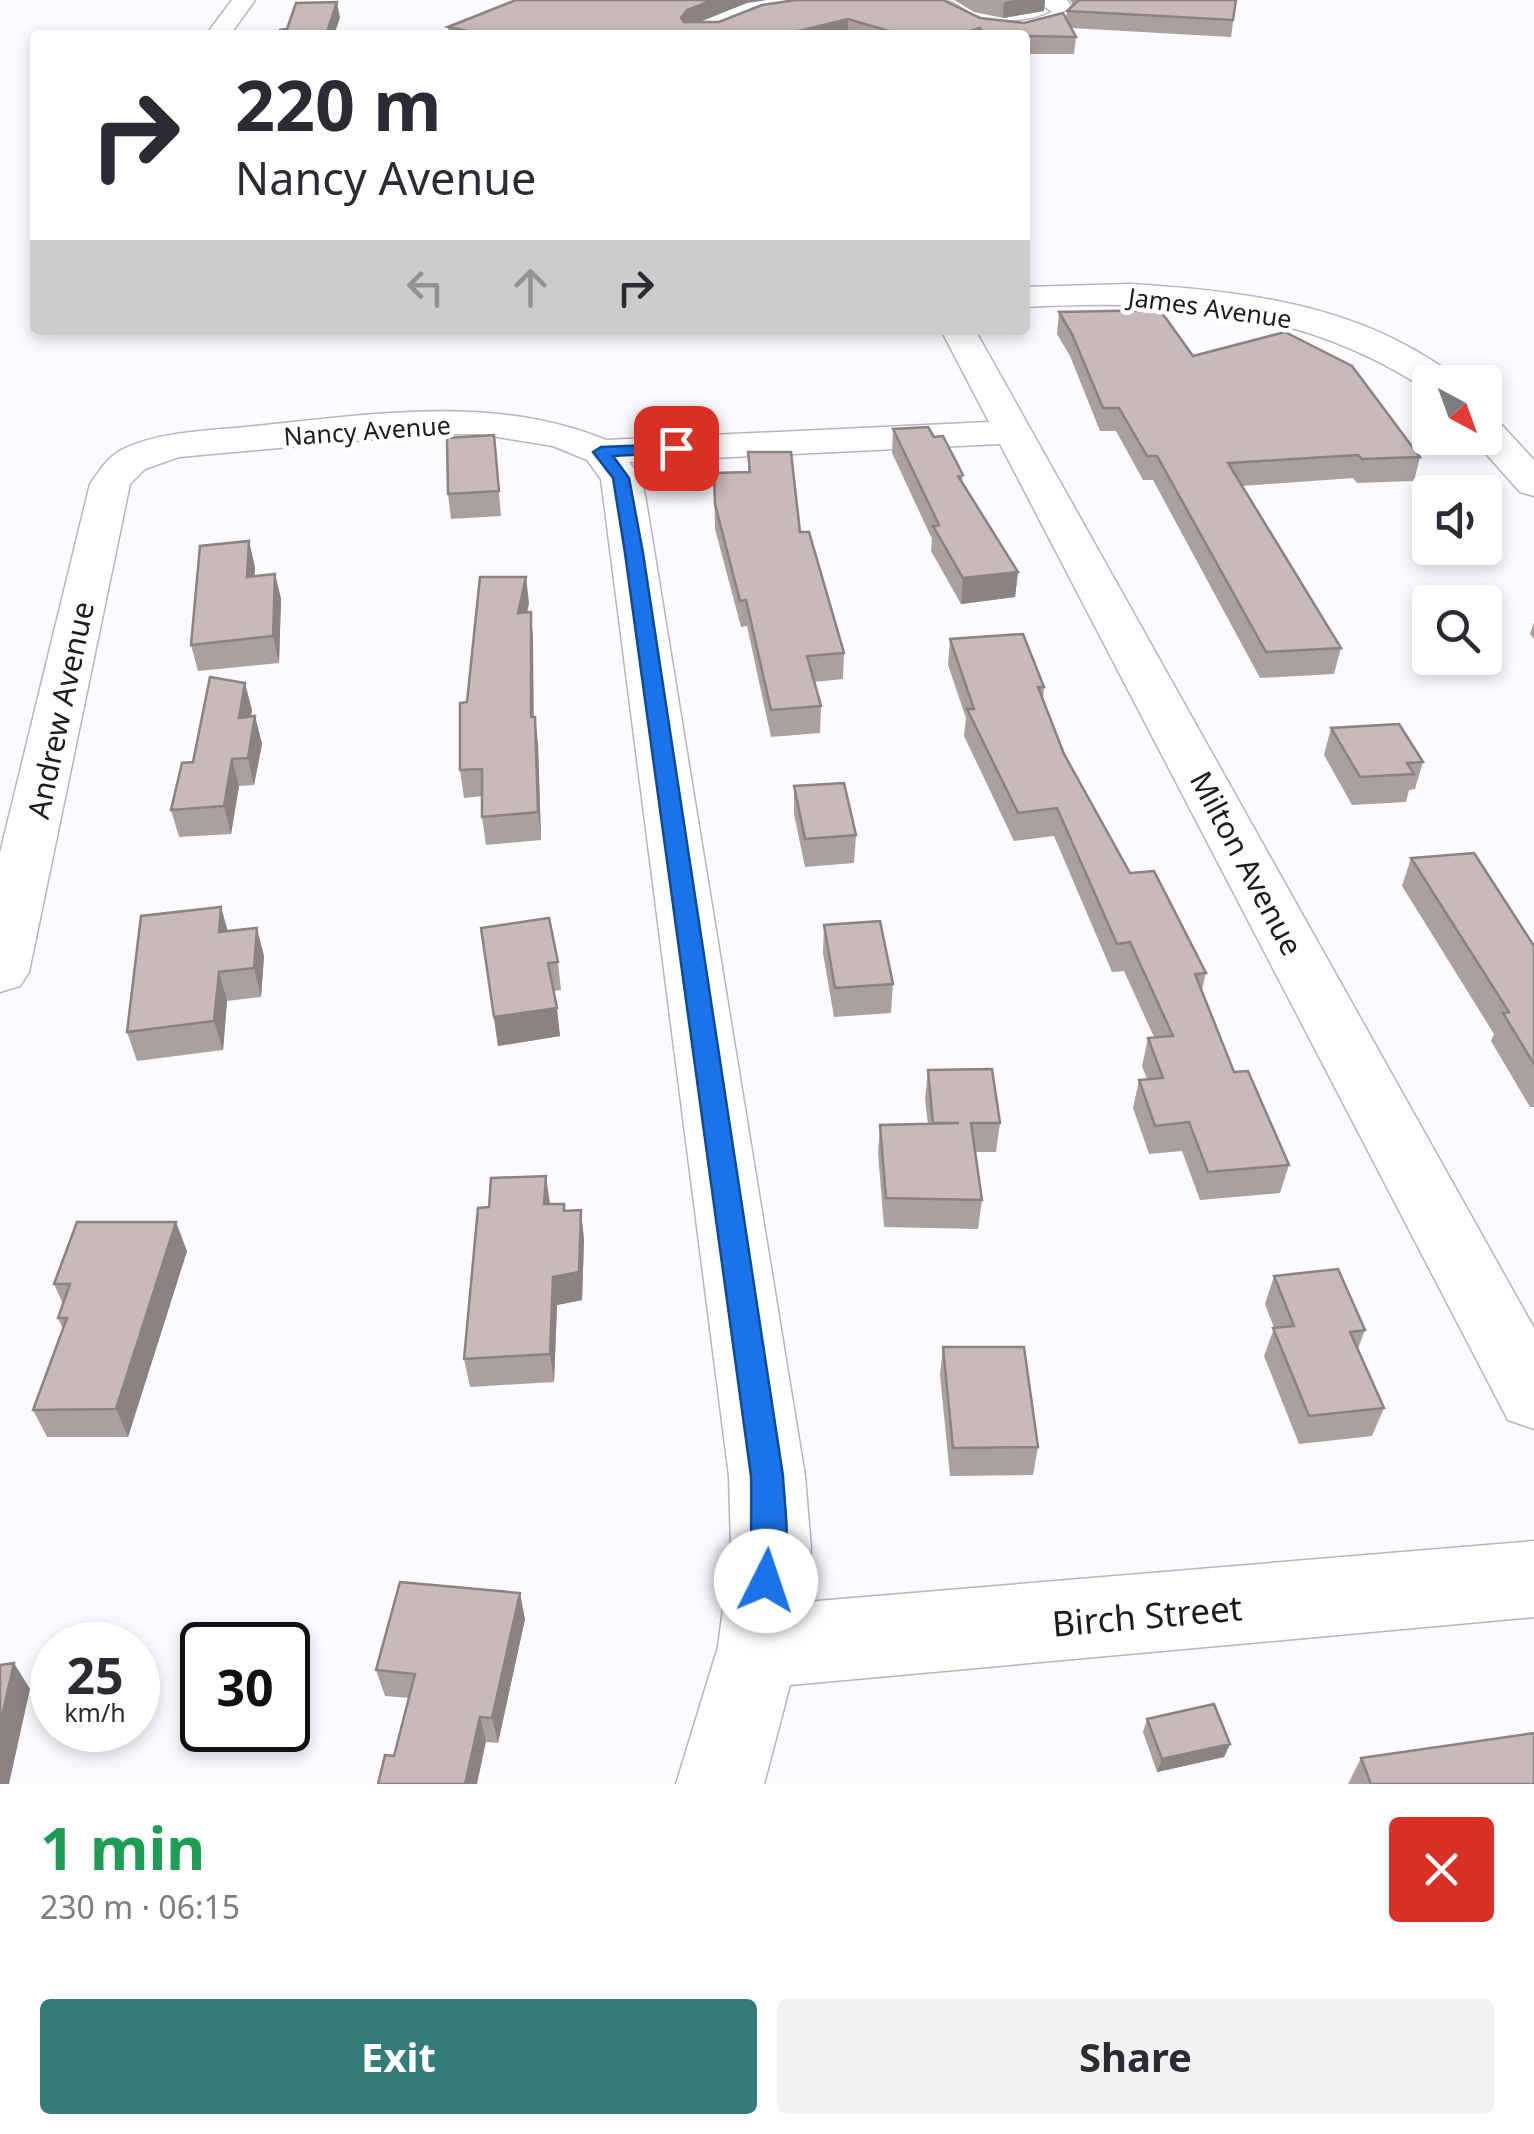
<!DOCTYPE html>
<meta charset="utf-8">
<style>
body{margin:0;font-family:"Noto Sans",sans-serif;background:#f2f2f3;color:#2b2b33;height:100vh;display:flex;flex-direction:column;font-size:38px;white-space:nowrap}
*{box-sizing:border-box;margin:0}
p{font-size:32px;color:#7c7c81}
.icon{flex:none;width:55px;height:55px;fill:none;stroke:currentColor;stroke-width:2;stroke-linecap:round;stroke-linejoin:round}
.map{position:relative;height:1784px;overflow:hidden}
.drawer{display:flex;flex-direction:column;background:#fff;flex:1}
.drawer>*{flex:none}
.hud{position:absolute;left:30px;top:30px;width:1000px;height:305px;border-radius:10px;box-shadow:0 5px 15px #0003;background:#fff;color:#2b2b33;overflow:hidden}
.needle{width:65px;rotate:139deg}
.tools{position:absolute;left:1412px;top:365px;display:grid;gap:20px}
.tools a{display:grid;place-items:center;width:90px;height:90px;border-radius:10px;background:#fff;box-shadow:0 5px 15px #0003;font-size:50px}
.speed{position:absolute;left:30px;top:1622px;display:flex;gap:20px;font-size:50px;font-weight:700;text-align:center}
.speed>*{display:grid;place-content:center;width:130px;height:130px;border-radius:50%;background:#fff;box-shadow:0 5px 15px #0003;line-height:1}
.speed small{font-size:25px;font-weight:400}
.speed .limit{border:5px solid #111;border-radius:15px;background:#fff;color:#111}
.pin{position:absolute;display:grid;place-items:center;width:85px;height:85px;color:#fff;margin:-42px;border-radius:20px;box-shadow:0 5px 15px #0006}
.me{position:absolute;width:110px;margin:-55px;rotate:4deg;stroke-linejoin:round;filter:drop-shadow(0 0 8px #0008)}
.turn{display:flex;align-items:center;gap:35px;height:210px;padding:0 40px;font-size:45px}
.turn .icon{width:130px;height:130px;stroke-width:2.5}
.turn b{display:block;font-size:70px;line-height:85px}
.lanes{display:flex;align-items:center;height:95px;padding:0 40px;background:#0003;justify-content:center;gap:50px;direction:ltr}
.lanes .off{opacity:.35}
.round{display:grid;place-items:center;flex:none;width:105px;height:105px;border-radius:10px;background:#f2f2f3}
.head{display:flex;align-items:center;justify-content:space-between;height:170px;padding:0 40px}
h1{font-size:60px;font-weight:700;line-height:75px;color:#1e9e55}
.primary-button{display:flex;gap:20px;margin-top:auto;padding:20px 40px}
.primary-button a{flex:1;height:115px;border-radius:10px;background:#337c7a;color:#fff;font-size:40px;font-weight:700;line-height:115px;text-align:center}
.primary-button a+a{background:#f2f2f3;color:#2b2b33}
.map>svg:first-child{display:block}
</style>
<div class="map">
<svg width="1534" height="1784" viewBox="0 0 1534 1784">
<rect width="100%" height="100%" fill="#fbfaff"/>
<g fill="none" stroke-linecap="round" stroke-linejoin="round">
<g stroke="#b6b4bf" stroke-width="3">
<path id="minor" d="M 232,0 L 255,0 L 230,35 L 206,35 Z
M 930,0 C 958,0 951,5 973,15 C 997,26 1030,23 1052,12 L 1035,0 L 1067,0 L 1076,14 C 1043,51 958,38 930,0 Z
M 1129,284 C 1231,290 1340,302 1428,358 C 1439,365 1451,371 1458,382 L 1430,382 L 1427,390 C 1303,308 1170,299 1025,307 L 1025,287 Z
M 941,330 L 975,330 L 1534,1328 L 1534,1429 L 1508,1420 L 1000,444 L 629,462 L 641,478 L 645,495 L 805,1476 L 811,1548 L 805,1602 L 1534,1541 L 1534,1617 L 790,1685 L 764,1784 L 676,1784 L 718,1647 L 731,1548 L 729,1476 L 601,479 L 587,460 L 553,446 L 479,434 L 432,434 L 179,457 L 145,469 L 130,484 L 29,972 L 20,986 L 0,992 L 0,853 L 90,484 C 99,471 107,458 121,450 C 162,430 211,431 256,426 C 373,414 494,394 606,440 L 989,422 Z
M 1485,418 L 1498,421 L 1534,460 L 1534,496 L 1520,492 L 1472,438 L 1485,438 Z"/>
</g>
<use href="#minor" fill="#fff" fill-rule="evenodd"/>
</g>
<path fill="#aba09e" d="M 954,0 L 1045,0 L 1044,11 L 1003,18 L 974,12 Z
M 1070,0 L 1236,0 L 1231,37 L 1071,28 L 1076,37 L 1074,54 L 1025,54 L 1025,35 L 449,35 L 448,27 L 747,3 L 700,22 L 719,22 L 762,5 L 980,18 L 1024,23 L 1066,18 L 1067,11 L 1073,5 Z
M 1059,312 L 1193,356 L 1420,457 L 1414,481 L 1357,483 L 1353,478 L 1242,486 L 1341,648 L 1334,674 L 1260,678 L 1153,480 L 1143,480 L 1116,431 L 1100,431 L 1070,356 L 1057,334 Z
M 893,429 L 934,437 L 963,475 L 962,482 L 1018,572 L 1015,597 L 961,604 L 931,551 L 932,539 L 892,453 Z
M 494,435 L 501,516 L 451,519 L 448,494 Z
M 748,452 L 800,532 L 844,653 L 843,679 L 814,682 L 821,706 L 820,733 L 771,737 L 747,626 L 741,627 L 715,529 L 714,473 L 748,472 Z
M 255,567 L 254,576 L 275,574 L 281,599 L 279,663 L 198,671 L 191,645 Z
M 529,603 L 527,612 L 533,638 L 533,717 L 538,744 L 541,840 L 486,845 L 482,817 L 482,796 L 464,798 L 460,770 L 467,702 Z
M 1534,622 L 1534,639 L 1530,634 Z
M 950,639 L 1044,687 L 1043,700 L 1064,754 L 1130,873 L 1206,973 L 1202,990 L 1234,1072 L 1289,1165 L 1280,1193 L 1200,1200 L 1182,1151 L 1149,1154 L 1133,1108 L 1139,1080 L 1147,1079 L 1142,1066 L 1148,1038 L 1154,1037 L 1124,971 L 1112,972 L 1054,836 L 1014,841 L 964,736 L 966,718 L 948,665 Z
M 252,710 L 251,717 L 255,716 L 262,744 L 254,785 L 239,786 L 231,834 L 179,837 L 171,810 L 193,762 Z
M 1331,728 L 1423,762 L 1415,789 L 1409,790 L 1406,802 L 1352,805 L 1324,755 Z
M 794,786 L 856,835 L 854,863 L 805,867 L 794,814 Z
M 1411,858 L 1534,946 L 1534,1107 L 1530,1107 L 1491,1041 L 1494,1034 L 1402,886 Z
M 221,907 L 227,931 L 264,956 L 261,997 L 227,1001 L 223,1050 L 137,1061 L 127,1032 Z
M 824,925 L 893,984 L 891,1013 L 834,1017 L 823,953 Z
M 481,928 L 558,962 L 561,990 L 554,991 L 560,1036 L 498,1046 Z
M 928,1070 L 1000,1123 L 996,1152 L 975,1152 L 982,1200 L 978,1229 L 884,1227 L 878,1153 L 880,1125 L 928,1124 L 925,1099 Z
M 550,1204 L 564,1204 L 565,1211 L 584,1239 L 582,1300 L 557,1305 L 554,1382 L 470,1387 L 464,1359 Z
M 187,1251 L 128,1437 L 47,1437 L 33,1410 L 63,1329 L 58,1318 L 63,1304 L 54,1284 Z
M 1274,1276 L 1365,1330 L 1358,1349 L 1384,1408 L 1372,1436 L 1299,1444 L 1264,1356 L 1274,1328 L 1265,1304 Z
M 943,1347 L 1038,1447 L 1033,1475 L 950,1476 L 940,1375 Z
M 525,1619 L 498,1743 L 486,1742 L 394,1756 L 409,1698 L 385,1696 L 376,1670 Z
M 1147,1719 L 1230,1744 L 1224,1757 L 1157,1772 L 1143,1732 Z
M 1361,1758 L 1534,1784 L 1348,1784 Z"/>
<path fill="#8b8281" d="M 713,0 L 767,0 L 747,3 L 688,26 L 681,18 L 687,10 Z
M 1014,0 L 1045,0 L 1044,11 L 1003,18 L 1004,2 Z
M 337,2 L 340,18 L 334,35 L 326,35 Z
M 848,19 L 848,35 L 782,35 Z
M 980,28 L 980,35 L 957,35 Z
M 249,541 L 255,567 L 253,602 L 247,577 Z
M 1018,572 L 1015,597 L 961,604 L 963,578 Z
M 275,574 L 281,599 L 279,663 L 273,636 Z
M 526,577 L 529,603 L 521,639 L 518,613 Z
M 531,612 L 533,638 L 534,744 L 531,717 Z
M 245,683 L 252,710 L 246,745 L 239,718 Z
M 255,716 L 262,744 L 254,785 L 248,758 Z
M 535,717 L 538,744 L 541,840 L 538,812 Z
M 232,759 L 239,786 L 231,834 L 224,806 Z
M 221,907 L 229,935 L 219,932 Z
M 257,928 L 264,956 L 261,997 L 254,968 Z
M 219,972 L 227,1001 L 223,1050 L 214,1021 Z
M 557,1008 L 560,1036 L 498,1046 L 494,1017 Z
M 546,1176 L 550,1204 L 544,1204 Z
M 581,1210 L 584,1239 L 582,1300 L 557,1305 L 554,1382 L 550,1354 L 553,1277 Z
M 176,1222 L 187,1251 L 128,1437 L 116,1409 Z
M 520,1593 L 525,1619 L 498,1743 L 492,1718 Z
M 14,1663 L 30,1689 L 9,1784 L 0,1784 L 0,1725 Z
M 480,1717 L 486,1742 L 477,1784 L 465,1784 Z
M 1230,1744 L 1224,1757 L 1157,1772 L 1162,1759 Z"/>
<path fill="#c7bab8" stroke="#8b8281" stroke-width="2.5" d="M 516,0 L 713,0 L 687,10 L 681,18 L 684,22 L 719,22 L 762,5 L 796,0 L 943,0 L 980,18 L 1024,23 L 1063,13 L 1076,37 L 984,35 L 980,28 L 957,35 L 922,35 L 916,33 L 902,35 L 848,19 L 782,35 L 486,35 L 448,27 Z
M 1079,0 L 1236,0 L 1233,20 L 1067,11 Z
M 337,2 L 326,35 L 278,35 L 280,30 L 287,29 L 296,3 Z
M 1160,310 L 1193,356 L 1285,332 L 1352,366 L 1420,457 L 1362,459 L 1358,455 L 1228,463 L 1341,648 L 1266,652 L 1157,456 L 1147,456 L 1119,408 L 1103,408 L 1072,334 L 1059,312 Z
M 928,427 L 934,437 L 943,436 L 963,475 L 958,476 L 1018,572 L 963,578 L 933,526 L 939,525 L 893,429 Z
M 494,435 L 499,491 L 448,494 L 447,438 Z
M 748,452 L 791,452 L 800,532 L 809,532 L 844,653 L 807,656 L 821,706 L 771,710 L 746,600 L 740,601 L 715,504 L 714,473 L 750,472 Z
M 249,541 L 247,577 L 275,574 L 273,636 L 191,645 L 200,546 Z
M 480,577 L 526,577 L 518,613 L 531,612 L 531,717 L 535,717 L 538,812 L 482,817 L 482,769 L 460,770 L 460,703 L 467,702 Z
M 1023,634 L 1044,687 L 1038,687 L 1064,754 L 1130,873 L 1154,871 L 1206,973 L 1195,974 L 1234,1072 L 1248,1071 L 1289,1165 L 1208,1172 L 1189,1122 L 1155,1126 L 1139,1080 L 1163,1078 L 1148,1038 L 1173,1036 L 1130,942 L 1117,944 L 1057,808 L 1018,813 L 967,709 L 974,709 L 950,639 Z
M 210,677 L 245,683 L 239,718 L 255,716 L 248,758 L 232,759 L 224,806 L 171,810 L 182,763 L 193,762 Z
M 1399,724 L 1423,762 L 1407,763 L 1414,774 L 1360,777 L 1331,728 Z
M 844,783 L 856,835 L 805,839 L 794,786 Z
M 1474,853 L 1534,946 L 1534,1064 L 1503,1013 L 1509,1012 L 1411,858 Z
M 221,907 L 219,932 L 257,928 L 254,968 L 219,972 L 214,1021 L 127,1032 L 141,916 Z
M 549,918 L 558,962 L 548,963 L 557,1008 L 494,1017 L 481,928 Z
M 880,921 L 893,984 L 835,988 L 824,925 Z
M 992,1069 L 1000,1123 L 971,1123 L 982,1200 L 886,1198 L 880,1125 L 959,1123 L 933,1123 L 928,1070 Z
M 546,1176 L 544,1204 L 564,1204 L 564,1211 L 581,1210 L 579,1272 L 553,1277 L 550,1354 L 464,1359 L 478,1208 L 489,1207 L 491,1178 Z
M 77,1222 L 176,1222 L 116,1409 L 33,1410 L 67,1318 L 58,1318 L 70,1284 L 54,1284 Z
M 1338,1269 L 1365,1330 L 1350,1332 L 1384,1408 L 1309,1416 L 1273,1328 L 1294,1326 L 1274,1276 Z
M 943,1347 L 1024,1347 L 1038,1447 L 953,1448 Z
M 400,1582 L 520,1593 L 492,1718 L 480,1717 L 465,1784 L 378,1784 L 385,1755 L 394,1756 L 415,1674 L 376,1670 Z
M 14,1663 L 0,1725 L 0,1665 Z
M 1214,1704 L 1230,1744 L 1162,1759 L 1147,1719 Z
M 1534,1733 L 1534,1784 L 1371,1784 L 1361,1758 Z"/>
<path fill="#1a73e8" stroke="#114b97" stroke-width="2.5" d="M 676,444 L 682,445 L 682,452 L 613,456 L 629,478 L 643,553 L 783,1476 C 785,1513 793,1557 778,1592 L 766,1597 L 755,1592 C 749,1578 752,1499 751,1476 L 625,553 L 613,478 L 593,452 L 601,447 Z"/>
<g text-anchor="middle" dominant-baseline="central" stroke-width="9" stroke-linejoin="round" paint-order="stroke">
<g font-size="25" fill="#1d1d21" stroke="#fff">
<text transform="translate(1210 307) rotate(8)">James Avenue</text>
<text transform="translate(367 430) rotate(-4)">Nancy Avenue</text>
</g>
<g font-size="30" fill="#1d1d21" stroke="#fff">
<text transform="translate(60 710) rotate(-78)">Andrew Avenue</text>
<text transform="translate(1247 863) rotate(62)">Milton Avenue</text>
</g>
<g font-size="35" fill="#1d1d21" stroke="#fff">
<text transform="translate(1147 1615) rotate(-5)">Birch Street</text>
</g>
</g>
</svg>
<div class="tools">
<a><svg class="needle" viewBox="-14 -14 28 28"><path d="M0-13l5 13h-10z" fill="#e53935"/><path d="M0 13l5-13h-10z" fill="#7c7c81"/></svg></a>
<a><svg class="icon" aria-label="sound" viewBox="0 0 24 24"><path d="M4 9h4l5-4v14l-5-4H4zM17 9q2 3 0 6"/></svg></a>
<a><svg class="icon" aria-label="search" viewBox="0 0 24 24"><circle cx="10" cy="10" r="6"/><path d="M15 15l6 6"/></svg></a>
</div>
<div class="speed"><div>25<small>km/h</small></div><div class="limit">30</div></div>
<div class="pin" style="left:676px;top:448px;background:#d93025"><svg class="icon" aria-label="arrive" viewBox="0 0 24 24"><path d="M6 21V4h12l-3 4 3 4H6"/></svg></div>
<svg class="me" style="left:766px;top:1581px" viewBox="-20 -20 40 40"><circle r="19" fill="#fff"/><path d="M0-13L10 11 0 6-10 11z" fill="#1a73e8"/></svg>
<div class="hud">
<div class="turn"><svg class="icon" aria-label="right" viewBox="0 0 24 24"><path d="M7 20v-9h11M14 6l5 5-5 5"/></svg><div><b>220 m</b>Nancy Avenue</div></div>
<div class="lanes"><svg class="icon off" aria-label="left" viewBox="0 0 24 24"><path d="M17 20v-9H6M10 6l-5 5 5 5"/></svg><svg class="icon off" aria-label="ahead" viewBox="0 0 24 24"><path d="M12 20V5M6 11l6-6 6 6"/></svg><svg class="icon" aria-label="right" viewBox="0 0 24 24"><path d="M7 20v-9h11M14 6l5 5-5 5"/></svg></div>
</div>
</div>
<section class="drawer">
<div class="head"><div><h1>1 min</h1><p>230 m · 06:15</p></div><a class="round" style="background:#d93025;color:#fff"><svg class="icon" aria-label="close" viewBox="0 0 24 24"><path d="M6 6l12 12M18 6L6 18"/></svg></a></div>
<div class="primary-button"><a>Exit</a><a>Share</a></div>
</section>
